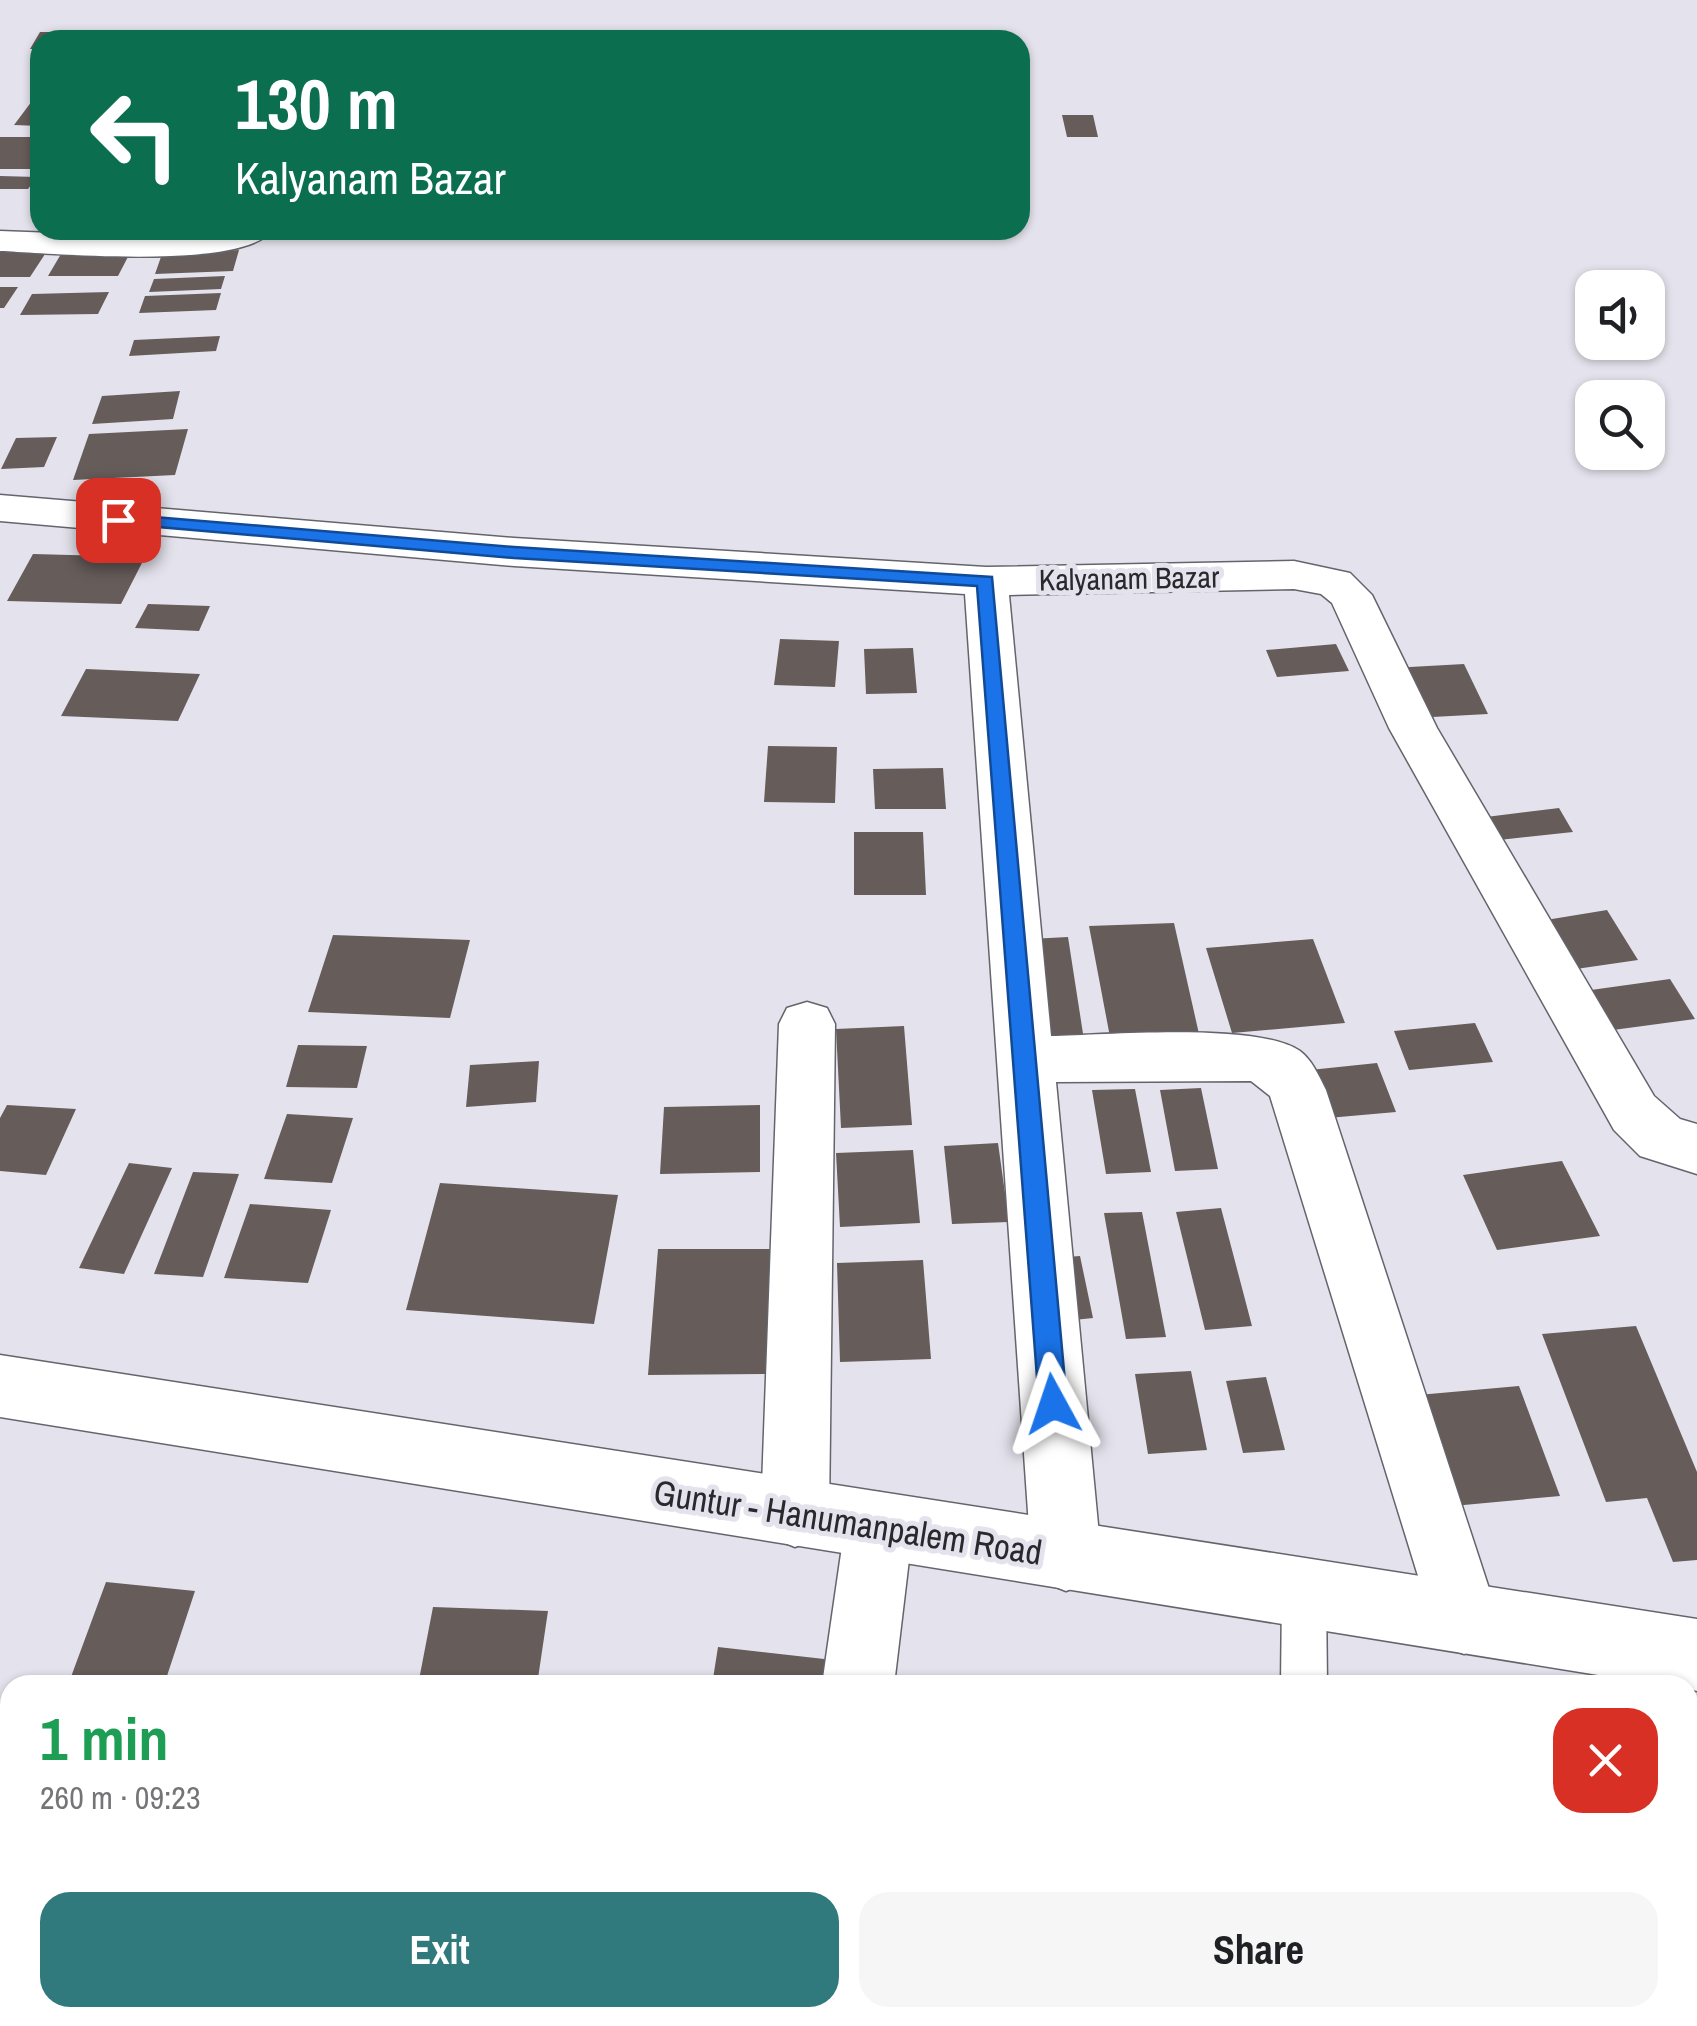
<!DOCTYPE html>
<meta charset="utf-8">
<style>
body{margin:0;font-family:"Archivo Narrow",sans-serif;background:#f6f6f6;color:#202124;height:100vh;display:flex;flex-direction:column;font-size:38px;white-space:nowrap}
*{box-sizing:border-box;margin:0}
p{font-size:32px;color:#757577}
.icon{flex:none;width:55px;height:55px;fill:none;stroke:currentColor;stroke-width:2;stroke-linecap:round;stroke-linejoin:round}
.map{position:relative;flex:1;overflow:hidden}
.details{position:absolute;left:0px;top:1675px;width:1698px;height:352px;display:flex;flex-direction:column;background:#fff;border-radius:30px 30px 0 0;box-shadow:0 2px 8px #0004}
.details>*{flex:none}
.top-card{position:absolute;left:30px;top:30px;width:1000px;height:210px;border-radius:30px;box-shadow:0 2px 8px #0004;background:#0b6e4f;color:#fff;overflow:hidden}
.tools{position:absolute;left:1575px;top:270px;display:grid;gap:20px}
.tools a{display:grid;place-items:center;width:90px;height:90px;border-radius:20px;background:#fff;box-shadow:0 2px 8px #0004;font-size:50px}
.pin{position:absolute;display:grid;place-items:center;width:85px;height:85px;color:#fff;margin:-42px;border-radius:20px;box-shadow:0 5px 15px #0006}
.me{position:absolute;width:110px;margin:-55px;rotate:355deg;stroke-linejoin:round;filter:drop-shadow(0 0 8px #0008)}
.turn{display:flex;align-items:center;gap:35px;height:210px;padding:0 40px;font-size:45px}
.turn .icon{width:130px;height:130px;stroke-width:2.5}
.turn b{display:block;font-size:70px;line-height:85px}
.round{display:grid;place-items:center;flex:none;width:105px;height:105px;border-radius:30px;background:#f6f6f6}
.head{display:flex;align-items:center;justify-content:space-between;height:170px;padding:0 40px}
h1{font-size:60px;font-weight:800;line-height:75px;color:#1e9e55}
.action{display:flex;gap:20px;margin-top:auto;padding:20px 40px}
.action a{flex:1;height:115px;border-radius:30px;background:#307a7d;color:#fff;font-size:40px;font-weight:800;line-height:115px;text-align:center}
.action a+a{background:#f6f6f6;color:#202124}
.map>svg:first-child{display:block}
</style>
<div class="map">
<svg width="1697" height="2026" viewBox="0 0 1697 2026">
<rect width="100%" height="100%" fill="#e4e3ed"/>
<path fill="#665c5a" d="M 79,32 L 74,40 L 40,40 L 40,49 L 30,49 L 40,32 Z
M 32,101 L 40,101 L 40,126 L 14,125 Z
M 1062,115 L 1093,115 L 1098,137 L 1067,137 Z
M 0,137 L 40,137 L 40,169 L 0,169 Z
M 0,176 L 37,177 L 28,189 L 0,189 Z
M 269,230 L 358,230 L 355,236 L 267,235 Z
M 0,247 L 49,248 L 30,277 L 0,277 Z
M 239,250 L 233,271 L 155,274 L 162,254 Z
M 130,253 L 118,276 L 48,276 L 61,254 Z
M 225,276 L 221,289 L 149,292 L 154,279 Z
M 0,287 L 18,287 L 4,308 L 0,308 Z
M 109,292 L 98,314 L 20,315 L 32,294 Z
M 221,293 L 216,310 L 139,313 L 145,296 Z
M 220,336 L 216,351 L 129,356 L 134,340 Z
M 180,391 L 173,419 L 92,424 L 102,396 Z
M 188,429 L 175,475 L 73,480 L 89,434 Z
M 57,437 L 44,467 L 1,469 L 16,438 Z
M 33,554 L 145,557 L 121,604 L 7,601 Z
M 148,604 L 210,606 L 199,631 L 135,628 Z
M 780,639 L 839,641 L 835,687 L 774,685 Z
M 1336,644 L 1349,671 L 1277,677 L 1266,650 Z
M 913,648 L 917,693 L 866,694 L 864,649 Z
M 1464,664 L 1488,714 L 1414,718 L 1392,668 Z
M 86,669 L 200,674 L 178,721 L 61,716 Z
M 768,746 L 837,747 L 835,803 L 764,802 Z
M 943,768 L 946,809 L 875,809 L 873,769 Z
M 1559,808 L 1573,832 L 1490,841 L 1478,818 Z
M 854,832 L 923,832 L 926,895 L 854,895 Z
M 1607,910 L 1638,960 L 1576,969 L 1546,920 Z
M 1174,923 L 1199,1034 L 1110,1037 L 1089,926 Z
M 333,935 L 470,940 L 450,1018 L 308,1012 Z
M 1068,937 L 1084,1040 L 1044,1040 L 1030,939 Z
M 1313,939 L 1345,1023 L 1232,1033 L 1206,948 Z
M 1670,979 L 1695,1019 L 1613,1030 L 1591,990 Z
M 1475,1023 L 1493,1062 L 1409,1070 L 1394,1031 Z
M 904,1026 L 912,1125 L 841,1128 L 836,1029 Z
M 298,1045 L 367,1046 L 357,1088 L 286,1087 Z
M 539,1061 L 536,1102 L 466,1107 L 470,1065 Z
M 1377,1063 L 1396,1112 L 1328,1118 L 1310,1070 Z
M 1201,1088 L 1218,1169 L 1175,1171 L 1160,1090 Z
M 1135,1089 L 1151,1172 L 1106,1174 L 1092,1090 Z
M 7,1105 L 76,1109 L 46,1175 L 0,1171 L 0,1118 Z
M 760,1105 L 760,1172 L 660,1174 L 664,1107 Z
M 287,1114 L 353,1118 L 332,1183 L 264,1179 Z
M 998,1143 L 1009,1222 L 952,1224 L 944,1146 Z
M 913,1150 L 920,1223 L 840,1227 L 836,1153 Z
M 1562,1161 L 1600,1236 L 1497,1250 L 1463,1175 Z
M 129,1163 L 172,1168 L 124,1274 L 79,1268 Z
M 193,1172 L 239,1174 L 203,1277 L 154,1274 Z
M 440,1183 L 618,1195 L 594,1324 L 406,1310 Z
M 250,1204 L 331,1210 L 308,1283 L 224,1278 Z
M 1221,1208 L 1252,1326 L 1205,1330 L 1176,1212 Z
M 1142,1212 L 1166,1337 L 1126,1339 L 1104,1213 Z
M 658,1249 L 775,1249 L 772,1374 L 648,1375 Z
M 1080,1256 L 1093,1318 L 1065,1321 L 1053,1258 Z
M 923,1260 L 931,1359 L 840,1362 L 837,1263 Z
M 1636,1326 L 1697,1472 L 1697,1560 L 1673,1562 L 1647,1498 L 1606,1502 L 1542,1334 Z
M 1191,1371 L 1207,1450 L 1148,1454 L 1135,1374 Z
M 1266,1377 L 1285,1450 L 1243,1453 L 1226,1381 Z
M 1519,1386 L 1560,1496 L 1453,1506 L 1418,1395 Z
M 106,1582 L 195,1591 L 164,1685 L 68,1685 Z
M 433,1607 L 548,1611 L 537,1685 L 418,1685 Z
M 718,1647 L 833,1660 L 831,1685 L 712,1685 Z
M 10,1866 L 10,2018 L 32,2018 L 29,2026 L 0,2026 L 0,1891 Z
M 211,2018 L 358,2018 L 356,2026 L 209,2026 Z
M 652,2018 L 781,2018 L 780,2026 L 650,2026 Z
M 1107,2018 L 1265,2018 L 1265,2026 L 1107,2026 Z"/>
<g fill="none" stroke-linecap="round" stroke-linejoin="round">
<g stroke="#64646c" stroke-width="3">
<path id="lane" d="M 1304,1572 L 1320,1578 L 1326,1594 L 1327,1685 L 1281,1685 L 1282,1594 L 1288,1578 Z
M 1280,2018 L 1332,2018 L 1332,2026 L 1280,2026 Z"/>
</g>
<g stroke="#64646c" stroke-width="3">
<path id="street" d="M 226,230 L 272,230 C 244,271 51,253 0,251 L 0,231 L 134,236 Z
M 0,495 L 514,538 L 986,567 L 1294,561 L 1350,573 L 1372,595 L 1437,728 L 1654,1096 L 1680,1119 L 1697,1124 L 1697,1174 L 1640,1156 L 1614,1130 L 1389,728 L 1332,603 L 1321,594 L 1294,589 L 1009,595 L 1051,1036 C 1106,1035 1258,1022 1300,1051 C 1312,1060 1319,1076 1326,1090 L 1499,1619 L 1489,1644 L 1464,1654 L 1439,1644 L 1270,1096 L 1251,1081 L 1056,1082 L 1101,1556 L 1091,1581 L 1066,1591 L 1041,1581 L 1031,1556 L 965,594 L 514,566 L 0,521 Z
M 807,1002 L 827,1008 L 835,1024 L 829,1513 L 819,1537 L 795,1547 L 771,1537 L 761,1513 L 779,1024 L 787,1008 Z
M 879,1492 L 903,1502 L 913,1526 L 894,1685 L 822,1685 L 845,1526 L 855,1502 Z
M 774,2018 L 856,2018 L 855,2026 L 773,2026 Z"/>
</g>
<g stroke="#64646c" stroke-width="3">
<path id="primary" d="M 0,1355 L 1697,1619 L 1697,1691 L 1688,1689 L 1688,1685 L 1660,1685 L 0,1417 Z"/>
</g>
<use href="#lane" fill="#fff" fill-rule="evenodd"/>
<use href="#street" fill="#fff" fill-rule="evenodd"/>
<use href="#primary" fill="#fff" fill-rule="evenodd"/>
</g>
<path fill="#1a73e8" stroke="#114b97" stroke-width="2.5" d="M 118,514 L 514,547 L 992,577 L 1067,1404 L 1063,1413 L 1053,1416 L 1043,1413 L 1039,1404 L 977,586 L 514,558 L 112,523 L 110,520 Z"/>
<g text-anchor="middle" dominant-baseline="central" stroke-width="10" stroke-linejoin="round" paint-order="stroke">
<g font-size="30" fill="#29292d" stroke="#e4e3ed">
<text transform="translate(1129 578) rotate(-1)">Kalyanam Bazar</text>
</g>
<g font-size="35" fill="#29292d" stroke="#e4e3ed">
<text transform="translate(848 1522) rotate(9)">Guntur - Hanumanpalem Road</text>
</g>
</g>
</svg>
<div class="tools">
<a><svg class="icon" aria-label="sound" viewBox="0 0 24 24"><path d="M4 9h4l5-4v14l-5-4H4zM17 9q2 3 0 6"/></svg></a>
<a><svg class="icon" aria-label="search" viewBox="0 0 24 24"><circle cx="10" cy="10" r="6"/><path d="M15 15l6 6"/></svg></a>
</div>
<div class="pin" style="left:118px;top:520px;background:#d93025"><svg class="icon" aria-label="arrive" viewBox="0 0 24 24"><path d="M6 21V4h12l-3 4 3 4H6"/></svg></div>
<svg class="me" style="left:1053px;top:1404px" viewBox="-20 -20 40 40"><path d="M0-17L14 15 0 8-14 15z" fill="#1a73e8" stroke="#fff" stroke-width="4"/></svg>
<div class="top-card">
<div class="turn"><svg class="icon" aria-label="left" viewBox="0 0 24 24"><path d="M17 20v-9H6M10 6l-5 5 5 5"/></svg><div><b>130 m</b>Kalyanam Bazar</div></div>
</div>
<section class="details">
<div class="head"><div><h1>1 min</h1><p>260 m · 09:23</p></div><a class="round" style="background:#d93025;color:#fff"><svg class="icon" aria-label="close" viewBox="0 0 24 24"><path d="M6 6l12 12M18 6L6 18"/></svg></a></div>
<div class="action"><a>Exit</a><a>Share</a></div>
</section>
</div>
